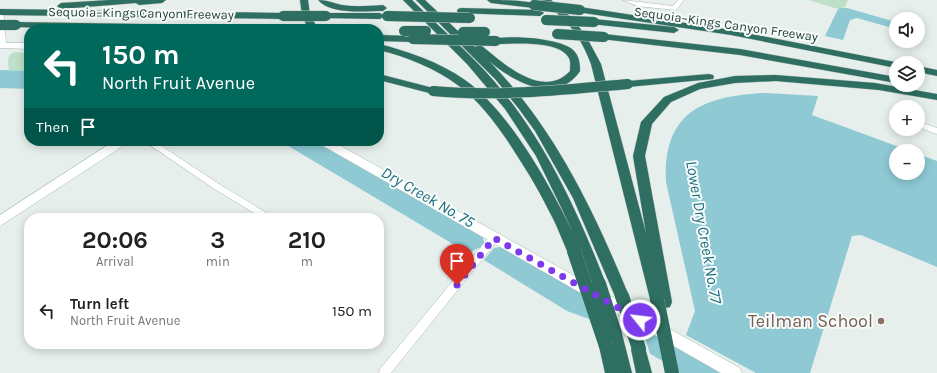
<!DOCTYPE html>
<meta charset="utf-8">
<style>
body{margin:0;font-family:Karla,sans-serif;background:#f2f2f2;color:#222;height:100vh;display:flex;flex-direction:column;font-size:15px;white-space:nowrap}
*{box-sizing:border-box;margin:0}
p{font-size:13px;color:#767676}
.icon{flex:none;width:22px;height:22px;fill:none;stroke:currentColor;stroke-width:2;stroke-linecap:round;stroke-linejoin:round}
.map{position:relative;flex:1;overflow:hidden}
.drawer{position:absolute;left:24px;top:213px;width:360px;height:136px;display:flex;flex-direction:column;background:#fff;border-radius:16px;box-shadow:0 2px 10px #0003}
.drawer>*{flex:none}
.banner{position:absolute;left:24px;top:24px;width:360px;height:122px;border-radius:16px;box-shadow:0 2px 10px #0003;background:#00695c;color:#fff;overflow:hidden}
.fabs{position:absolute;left:889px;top:12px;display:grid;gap:8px}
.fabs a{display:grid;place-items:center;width:36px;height:36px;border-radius:50%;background:#fff;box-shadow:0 2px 10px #0003;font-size:20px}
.pin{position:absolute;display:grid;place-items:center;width:34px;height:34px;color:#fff;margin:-41px -17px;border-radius:50% 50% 50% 0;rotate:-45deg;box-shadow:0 0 4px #0007}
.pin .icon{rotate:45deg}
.me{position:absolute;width:44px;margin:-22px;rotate:299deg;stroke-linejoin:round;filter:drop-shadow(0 0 3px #0008)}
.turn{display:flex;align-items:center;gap:14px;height:84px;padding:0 12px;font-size:18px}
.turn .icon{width:52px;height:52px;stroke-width:2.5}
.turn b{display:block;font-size:28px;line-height:34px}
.then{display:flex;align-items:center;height:38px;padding:0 12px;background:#0003;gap:8px;font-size:15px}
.eta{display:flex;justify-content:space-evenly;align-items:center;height:68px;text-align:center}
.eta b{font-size:24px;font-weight:700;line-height:28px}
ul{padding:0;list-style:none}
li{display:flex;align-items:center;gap:12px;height:60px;padding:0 12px}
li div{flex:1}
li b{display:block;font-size:15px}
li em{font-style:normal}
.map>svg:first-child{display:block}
</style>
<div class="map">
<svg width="937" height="373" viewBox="0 0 937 373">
<rect width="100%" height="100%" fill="#e6efeb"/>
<path fill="#bfe0c8" d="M 808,0 L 848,0 L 845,7 L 838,9 Z
M 14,52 L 29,53 L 29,71 L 9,70 C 8,62 6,56 14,52 Z"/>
<path fill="#8ec9d4" d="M 841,8 L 847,8 L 896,22 L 896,29 L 864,20 L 857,18 L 850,20 L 843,40 L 825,36 L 838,9 Z
M 0,70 L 29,71 L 29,89 L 0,88 Z
M 766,93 L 818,96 L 812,115 L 910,151 L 896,151 L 896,173 L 918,173 L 918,154 L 937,161 L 937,267 L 861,235 L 852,236 L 810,373 L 756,373 L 686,335 L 695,311 L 666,182 C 663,111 704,96 766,93 Z
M 280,141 L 314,141 L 483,237 L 484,242 L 481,247 L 468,253 Z
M 500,247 L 721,373 L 680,373 L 661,360 L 589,319 L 567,311 L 484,260 L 494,248 Z"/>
<path fill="#e6efeb" d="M 583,292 L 641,325 L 651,357 L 593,323 Z"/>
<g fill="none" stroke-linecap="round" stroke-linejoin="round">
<g stroke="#a8b8b2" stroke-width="1">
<path id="street" d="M 623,0 L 673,6 L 678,0 L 684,0 L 677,9 L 675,10 L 637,6 Z
M 918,121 L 937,128 L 937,134 L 918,127 Z
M 144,141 L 154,141 L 219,184 L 272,216 L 273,218 L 262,218 L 213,188 Z
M 494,234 L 497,235 L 498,238 L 497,241 L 391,373 L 379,373 L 380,369 L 491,235 Z"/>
</g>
<g stroke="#a4bbb3" stroke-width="1">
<path id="secondary" d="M 0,14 L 4,16 L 6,43 L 29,43 L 29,49 L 0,48 Z
M 114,141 L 127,141 L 126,144 L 0,226 L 0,215 Z
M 319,141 L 332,141 L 740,368 L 742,373 L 721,373 L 320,144 Z"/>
</g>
<g stroke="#c2cac8" stroke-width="1">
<path id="highway" d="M 109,0 L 166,0 L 162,3 L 139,5 L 136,3 L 61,9 L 57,6 L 61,3 Z
M 300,0 L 308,0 L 310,15 L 318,29 L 308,29 L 302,15 Z
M 318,0 C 327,0 333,3 342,5 C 356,7 369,6 383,5 L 387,8 L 383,11 C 365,11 331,15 318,0 Z
M 403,0 L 412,0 C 439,27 469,52 494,81 C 545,140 578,212 606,284 L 604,288 L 599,290 L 594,288 L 580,252 L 579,255 L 574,257 L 569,255 C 562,240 557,225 549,211 C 537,186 522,163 507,140 C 493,120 479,101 459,86 C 435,68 407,57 379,50 L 379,44 C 410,52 439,62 465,80 C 509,111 550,185 573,233 L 560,205 L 536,156 L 505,109 L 467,64 Z
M 416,0 L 425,0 L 475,47 L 479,45 L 482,46 C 504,64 543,100 570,71 C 570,66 571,62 569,58 C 559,40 514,44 496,44 L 493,43 L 491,41 L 493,39 C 510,35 557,38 572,49 C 579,55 580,62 580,71 C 557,106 512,81 489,61 C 554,127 594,211 629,296 L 627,301 L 622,302 L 617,301 L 573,198 L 535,131 L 519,109 L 496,80 Z
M 487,0 C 498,0 530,0 538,5 L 534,8 L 491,3 Z
M 542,0 L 551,0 L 572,18 L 586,36 L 601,64 L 646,233 L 633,156 L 641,122 L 664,97 L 698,83 L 735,76 L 776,75 L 875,83 L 937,94 L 937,100 L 879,90 L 776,81 L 735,83 L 700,89 L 671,102 L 652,124 L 645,156 L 672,302 L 670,307 L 665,308 L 659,305 L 652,304 L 650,299 L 591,64 C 584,45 574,28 558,14 C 553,9 546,5 542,0 Z
M 580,7 L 731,30 L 900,63 L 896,63 L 896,68 L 731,35 L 577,12 L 576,10 L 577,8 Z
M 461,8 L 540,10 L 544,13 L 540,16 L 458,13 L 457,11 L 458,9 Z
M 0,9 L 283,13 L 287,16 L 283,19 L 0,15 Z
M 326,13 L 380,13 L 384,16 L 380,19 L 323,18 L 322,16 L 323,14 Z
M 594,19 L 674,27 L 679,30 L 674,33 L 591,24 L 590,22 Z
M 16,22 L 267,26 L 272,29 L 97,29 L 13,27 L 12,25 L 13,23 Z
M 604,34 L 740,49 L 896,77 L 896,83 L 740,55 L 601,39 L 599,37 Z
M 379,35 L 413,36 L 418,39 L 413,42 L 379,41 Z
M 918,66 L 937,70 L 937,76 L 918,72 Z
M 379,74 L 437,89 L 438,91 L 433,94 L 379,80 Z
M 709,74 L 713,75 L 714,77 L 713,79 L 628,87 L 623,84 L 628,81 Z
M 615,327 L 620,329 L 622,334 L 632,373 L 605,373 L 599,346 L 601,341 L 606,339 L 609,340 L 608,334 L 610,329 Z
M 639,342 L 644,344 L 652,373 L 636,373 L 631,349 L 634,344 Z"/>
</g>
<use href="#street" fill="#fff" fill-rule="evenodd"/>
<use href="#secondary" fill="#fff" fill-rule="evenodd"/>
<use href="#highway" fill="#2f6f62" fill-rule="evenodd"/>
<g stroke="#c2cac8" stroke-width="11" stroke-linecap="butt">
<path id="highway-bridge-far1" d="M 534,5 L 580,10
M 283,16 L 326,16
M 387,16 L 470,18
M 546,20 L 594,22
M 0,25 L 16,25
M 404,31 L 426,31
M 463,32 L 485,32
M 557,34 L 604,37
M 413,39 L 496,41
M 433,91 C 498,97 563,90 628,84"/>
</g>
<g stroke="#c2cac8" stroke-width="14" stroke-linecap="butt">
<path id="highway-bridge" d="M 574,251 L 606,346
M 599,284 L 615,334
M 622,296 L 639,349
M 657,299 L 672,373"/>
</g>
<use href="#highway-bridge-far1" stroke="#2f6f62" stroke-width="10"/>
<use href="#highway-bridge" stroke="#2f6f62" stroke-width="14"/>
</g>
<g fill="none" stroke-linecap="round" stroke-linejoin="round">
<path stroke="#7c3aed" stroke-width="7" stroke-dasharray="0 12.6" d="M 457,285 L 494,238 L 640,320"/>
</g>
<circle fill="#8d6e63" stroke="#f7fbf9" stroke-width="1.5" cx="881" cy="321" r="4"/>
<g text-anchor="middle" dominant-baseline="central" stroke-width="4" stroke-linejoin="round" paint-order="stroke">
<g font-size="13" fill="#24423a" stroke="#f7fbf9">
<text transform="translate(141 13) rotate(1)">Sequoia–Kings Canyon Freeway</text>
<text transform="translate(726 24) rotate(8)">Sequoia–Kings Canyon Freeway</text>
</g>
<g font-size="16" font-style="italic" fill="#1c6f80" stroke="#f7fbf9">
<text transform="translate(428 197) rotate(30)">Dry Creek No. 75</text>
<text transform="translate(704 232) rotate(80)">Lower Dry Creek No. 77</text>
</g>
<g font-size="18" fill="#785e54" stroke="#f7fbf9" text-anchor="end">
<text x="873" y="321">Teilman School</text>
</g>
</g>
</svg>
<div class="fabs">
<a><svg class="icon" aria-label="sound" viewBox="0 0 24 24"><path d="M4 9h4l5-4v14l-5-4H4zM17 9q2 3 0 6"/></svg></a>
<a><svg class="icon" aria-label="layers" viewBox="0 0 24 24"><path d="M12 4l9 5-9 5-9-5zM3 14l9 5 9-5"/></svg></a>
<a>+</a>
<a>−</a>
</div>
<div class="pin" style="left:457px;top:285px;background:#d93025"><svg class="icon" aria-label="arrive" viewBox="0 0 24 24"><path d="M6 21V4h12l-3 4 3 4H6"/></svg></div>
<svg class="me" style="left:640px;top:320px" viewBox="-20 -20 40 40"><circle r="17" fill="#7c3aed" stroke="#fff" stroke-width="3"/><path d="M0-11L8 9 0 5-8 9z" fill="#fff"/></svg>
<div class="banner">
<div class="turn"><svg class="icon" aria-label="left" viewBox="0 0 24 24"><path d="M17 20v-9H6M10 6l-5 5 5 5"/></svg><div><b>150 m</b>North Fruit Avenue</div></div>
<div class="then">Then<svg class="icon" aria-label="arrive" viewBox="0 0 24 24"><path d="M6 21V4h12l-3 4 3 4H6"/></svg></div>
</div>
<section class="drawer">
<div class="eta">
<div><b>20:06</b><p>Arrival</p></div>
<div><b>3</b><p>min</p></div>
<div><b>210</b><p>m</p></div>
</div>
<ul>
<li><svg class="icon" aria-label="left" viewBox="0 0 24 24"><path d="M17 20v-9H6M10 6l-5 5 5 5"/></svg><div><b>Turn left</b><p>North Fruit Avenue</p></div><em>150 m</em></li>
</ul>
</section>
</div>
